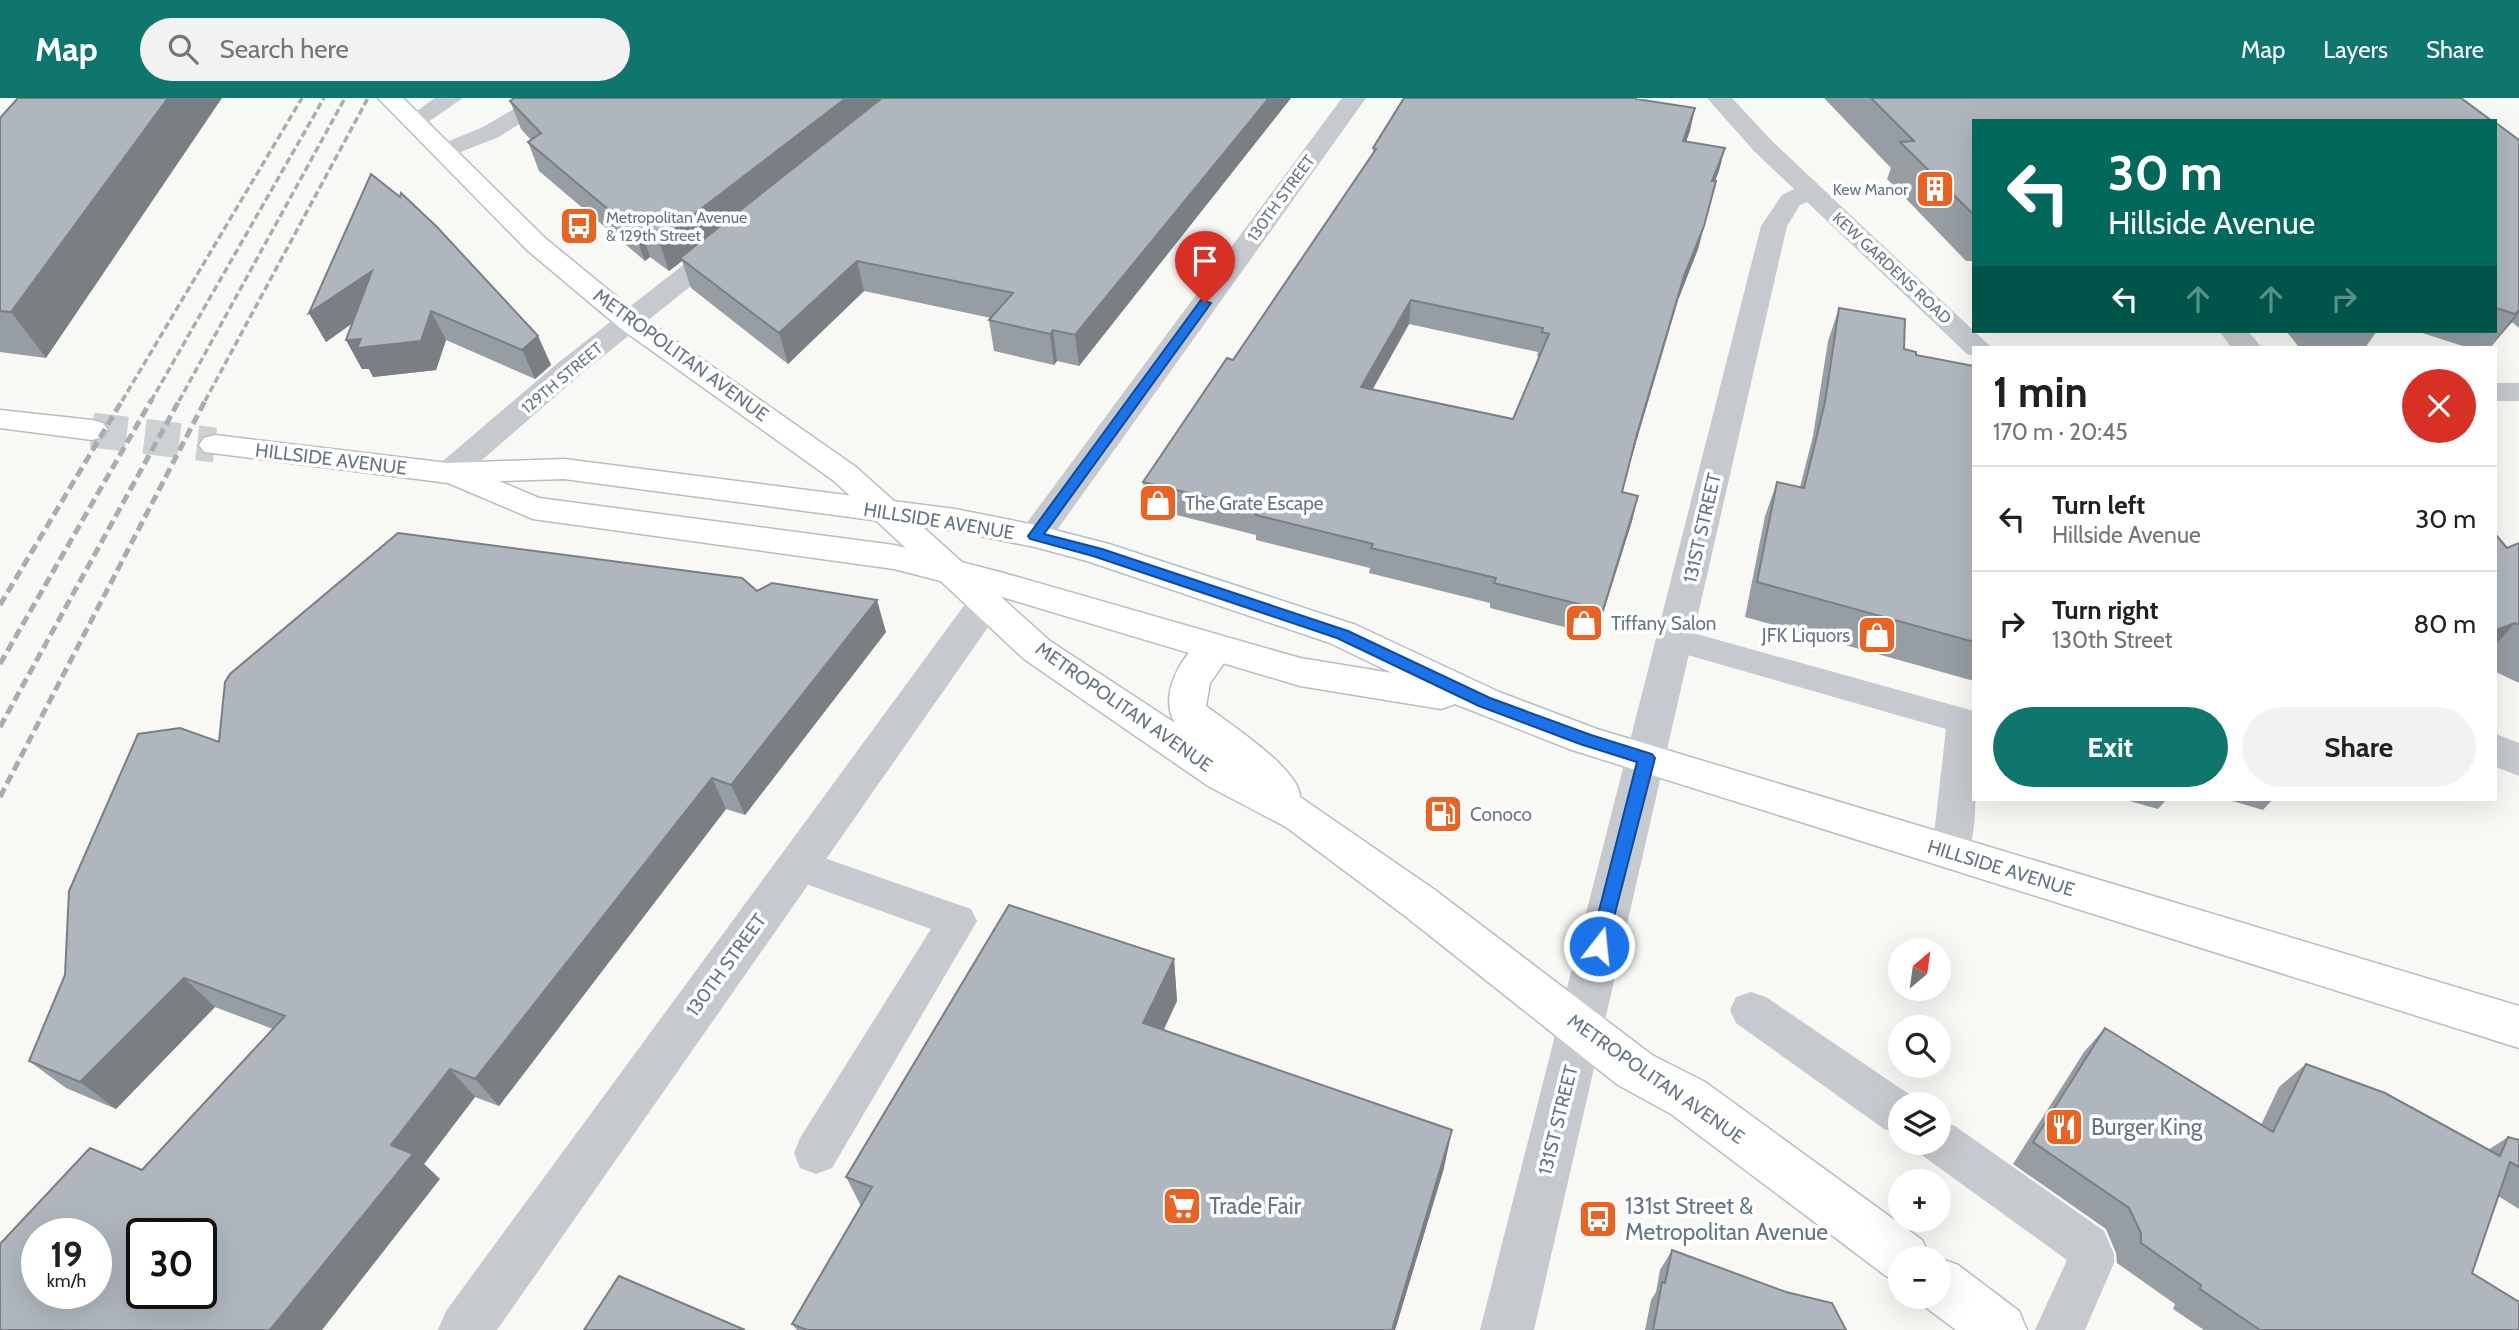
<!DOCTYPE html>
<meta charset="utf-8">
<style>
body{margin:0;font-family:Cabin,sans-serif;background:#f2f2f2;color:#202124;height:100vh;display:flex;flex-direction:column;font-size:26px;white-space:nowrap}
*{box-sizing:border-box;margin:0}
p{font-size:23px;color:#757577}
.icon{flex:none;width:38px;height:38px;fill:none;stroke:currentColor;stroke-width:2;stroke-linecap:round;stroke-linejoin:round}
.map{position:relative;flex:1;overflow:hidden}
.panel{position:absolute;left:1972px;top:248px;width:525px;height:455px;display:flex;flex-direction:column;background:#fff;border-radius:0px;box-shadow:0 7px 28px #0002}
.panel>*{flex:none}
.banner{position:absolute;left:1972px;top:21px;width:525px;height:214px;border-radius:0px;box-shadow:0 7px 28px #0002;background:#00695c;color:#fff;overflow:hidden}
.needle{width:46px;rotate:29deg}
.buttons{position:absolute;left:1888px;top:840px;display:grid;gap:14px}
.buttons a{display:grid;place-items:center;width:63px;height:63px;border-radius:50%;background:#fff;box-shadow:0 7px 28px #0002;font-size:35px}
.speed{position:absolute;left:21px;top:1120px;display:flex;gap:14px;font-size:35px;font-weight:700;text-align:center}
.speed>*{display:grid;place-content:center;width:91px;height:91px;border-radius:50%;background:#fff;box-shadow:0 7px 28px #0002;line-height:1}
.speed small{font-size:18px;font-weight:400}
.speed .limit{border:4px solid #111;border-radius:10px;background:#fff;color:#111}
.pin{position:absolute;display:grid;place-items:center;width:60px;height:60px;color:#fff;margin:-72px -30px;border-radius:50% 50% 50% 0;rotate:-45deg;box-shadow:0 0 7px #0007}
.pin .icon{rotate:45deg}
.me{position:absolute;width:77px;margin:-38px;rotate:16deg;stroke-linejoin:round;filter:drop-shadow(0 0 5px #0008)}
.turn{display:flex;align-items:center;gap:24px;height:147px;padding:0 21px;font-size:32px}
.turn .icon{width:91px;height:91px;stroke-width:2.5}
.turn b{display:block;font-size:49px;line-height:60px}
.lanes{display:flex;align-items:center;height:66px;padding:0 21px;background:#0003;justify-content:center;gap:35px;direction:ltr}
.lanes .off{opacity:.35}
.round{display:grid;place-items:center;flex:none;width:74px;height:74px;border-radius:37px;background:#f2f2f2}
.headline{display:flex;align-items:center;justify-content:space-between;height:119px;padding:0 21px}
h1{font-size:42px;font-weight:700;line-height:52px}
.action{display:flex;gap:14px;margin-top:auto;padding:14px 21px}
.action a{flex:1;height:80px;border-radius:42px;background:#0f766e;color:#fff;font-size:28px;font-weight:700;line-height:80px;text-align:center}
.action a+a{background:#f2f2f2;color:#202124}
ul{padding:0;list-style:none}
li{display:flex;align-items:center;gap:21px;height:105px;padding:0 21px;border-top:2px solid #e0e0e0}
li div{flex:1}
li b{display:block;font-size:26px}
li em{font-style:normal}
header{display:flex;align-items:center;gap:42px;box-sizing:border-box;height:98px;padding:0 35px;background:#0f766e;color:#fff}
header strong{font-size:33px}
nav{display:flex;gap:38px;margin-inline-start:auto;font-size:24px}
.search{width:490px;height:63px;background:#f2f2f2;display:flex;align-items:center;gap:18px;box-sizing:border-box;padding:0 24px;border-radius:38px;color:#757577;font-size:26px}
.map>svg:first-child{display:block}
</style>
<header>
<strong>Map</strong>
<div class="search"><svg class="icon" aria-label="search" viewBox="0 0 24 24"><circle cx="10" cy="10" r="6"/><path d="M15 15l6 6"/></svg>Search here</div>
<nav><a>Map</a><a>Layers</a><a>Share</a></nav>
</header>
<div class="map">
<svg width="2519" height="1232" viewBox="0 0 2519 1232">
<rect width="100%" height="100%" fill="#f8f8f5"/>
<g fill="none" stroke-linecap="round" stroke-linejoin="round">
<path stroke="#ccd1d4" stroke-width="35" stroke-dasharray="35 18" stroke-linecap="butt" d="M 92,332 L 215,347"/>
<g stroke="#b8bdc2" stroke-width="3">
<path id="secondary" d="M 378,0 L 403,0 L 545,140 L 640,218 L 856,369 L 1050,543 L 1175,625 C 1159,599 1179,560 1202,542 C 1211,536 1220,539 1229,542 L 1234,551 L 1210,585 L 1206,608 C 1228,625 1300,671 1300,699 L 1435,792 L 1652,957 L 1705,984 L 1922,1142 L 1930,1160 L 1900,1160 L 1900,1185 L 1886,1178 L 1671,1016 L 1618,987 L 1405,818 L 1286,729 L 1208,688 L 1024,561 L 834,383 L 620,230 L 527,152 Z
M 1938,1160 L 1939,1160 L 1958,1167 L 2019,1213 L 2027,1232 L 1956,1232 L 1920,1205 L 1918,1199 L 1939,1199 Z"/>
</g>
<g stroke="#b9bdc1" stroke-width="3">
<path id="primary" d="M 0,312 L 92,322 L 103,325 L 108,332 L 103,339 L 92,342 L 0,330 Z
M 215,337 L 448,365 L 564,361 L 955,411 L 1035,427 L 1109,446 L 1356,527 L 1499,594 L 1597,631 L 2519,908 L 2519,950 L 1572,652 L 1455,606 L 1441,611 L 1300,588 L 995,497 L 894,471 L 533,421 L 448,385 L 204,354 L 199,347 L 204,340 ZM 564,381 L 955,433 L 1035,449 L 1087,463 L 1330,545 L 1392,575 L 1300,560 L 1000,474 L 894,447 L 539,400 L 499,383 Z"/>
</g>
<path fill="#c6c9cd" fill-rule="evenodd" d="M 533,0 L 559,0 L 499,39 L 445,60 L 434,53 L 437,48 L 483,29 Z
M 1675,530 L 1974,613 C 1974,653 1982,733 1964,766 L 1951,770 L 1938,766 L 1932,755 L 1946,631 L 1663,550 L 1658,542 L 1663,534 Z
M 798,751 L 971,811 L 977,823 L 832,1070 L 816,1076 L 800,1070 L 794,1055 L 800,1040 L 931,831 L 784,778 L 779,767 L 784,756 Z
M 1751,894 L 1766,899 L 1916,1001 L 1918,1006 L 1900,1006 L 1900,1036 L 1884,1031 L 1736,925 L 1730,912 L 1736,899 Z
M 1939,1022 L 1955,1028 L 2104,1133 L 2114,1156 L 2114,1165 L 2085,1232 L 2035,1232 L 2067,1162 L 1923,1058 L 1917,1045 L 1939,1045 Z"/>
<path fill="#c6c9cd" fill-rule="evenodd" d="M 435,0 L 463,0 L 421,29 L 405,29 L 401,24 Z
M 1342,0 L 1366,0 L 1047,446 L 1035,449 L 1023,446 L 1018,438 L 1023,430 Z
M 1707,0 L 1732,0 L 1772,43 L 1992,250 L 1974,250 L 1974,258 L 1967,256 L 1807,104 L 1800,107 L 1787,128 L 1534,1232 L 1480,1232 L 1761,128 L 1782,97 L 1794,91 L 1754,53 Z
M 728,137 L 737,139 L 741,145 L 737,151 L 581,276 L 459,382 L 448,385 L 437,382 L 432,375 L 437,368 L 559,264 L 719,139 Z
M 2219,233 L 2248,233 L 2262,250 L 2232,250 Z
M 2496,285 L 2519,285 L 2519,303 L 2496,303 Z
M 987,491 L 1000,494 L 1005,503 L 1000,512 L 497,1232 L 438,1232 L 446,1213 L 974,494 Z
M 2496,636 L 2519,645 L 2519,678 L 2496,669 Z"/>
<use href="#secondary" fill="#fff" fill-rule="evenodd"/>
<use href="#primary" fill="#fff" fill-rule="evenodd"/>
<path stroke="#a8adb4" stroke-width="3.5" stroke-dasharray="7 3.5" stroke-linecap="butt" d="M 122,303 L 302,0
M 151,303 L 324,0
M 179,303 L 345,0
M 205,303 L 368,0"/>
<path stroke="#a8adb4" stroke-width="5" stroke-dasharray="10 5" stroke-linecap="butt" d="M 0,507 L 123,301
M 0,566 L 152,301
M 0,629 L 180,301
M 0,699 L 206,301"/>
</g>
<path fill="#969da3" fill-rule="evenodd" d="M 1291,0 L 1079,268 L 1057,263 L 1054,267 L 994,253 L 989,222 L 991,220 L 864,193 L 788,266 L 691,190 L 682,163 L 669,173 L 650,159 L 645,163 L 539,73 L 528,44 L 531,42 L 521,31 L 510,3 Z
M 1824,0 L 2461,0 L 1974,23 L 1974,163 L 1966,163 L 1887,81 L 1891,70 Z
M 1640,2 L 1695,10 L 1686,43 L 1725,50 L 1715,83 L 1698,151 L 1678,202 L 1631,361 L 1622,394 L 1638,398 L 1632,423 L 1596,537 L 1490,510 L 1490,505 L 1369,475 L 1370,470 L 1256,442 L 1256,437 L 1145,409 L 1143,384 L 1233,262 L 1373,56 L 1373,50 ZM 1409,226 L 1538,254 L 1537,258 L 1539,259 L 1513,321 L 1372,292 Z
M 0,20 L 46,260 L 0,254 Z
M 2496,25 L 2519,42 L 2519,230 L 2512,224 L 2490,250 L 2469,250 L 2416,233 L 2496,233 Z
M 371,76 L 538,238 L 551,267 L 535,281 L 446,242 L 436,272 L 373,279 L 369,271 L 362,271 L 346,242 L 352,225 L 326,244 L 309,215 Z
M 1839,210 L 1904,251 L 1916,257 L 1974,268 L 1974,583 L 1745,519 L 1765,418 L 1777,384 L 1800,389 L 1813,338 L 1828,243 Z
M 2286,233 L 2377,233 L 2365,250 L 2299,249 Z
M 2496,437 L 2507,450 L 2519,445 L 2519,585 L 2496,574 Z
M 886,534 L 745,717 L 726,711 L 499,1008 L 475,999 L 424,1066 L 440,1081 L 142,1072 L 273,931 L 215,909 L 116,1011 L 66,990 L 29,963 L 219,644 Z
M 2126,702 L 2166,702 L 2158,711 Z
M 2229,702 L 2272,702 L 2263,712 Z
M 1174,861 L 1177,903 L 1163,932 L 1444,1070 L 1395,1232 L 797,1232 L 792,1226 L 861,1108 L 846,1079 Z
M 2105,930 L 2261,1027 L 2279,989 L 2306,966 L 2488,1052 L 2508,1039 L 2519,1042 L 2519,1111 L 2498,1098 L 2472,1175 L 2519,1232 L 2204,1232 L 2173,1211 L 2175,1206 L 2117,1165 L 2116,1155 L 2106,1131 L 2013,1066 L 2084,954 Z
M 1672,1152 L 1846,1232 L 1645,1232 L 1651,1202 L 1656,1194 L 1660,1172 Z"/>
<path fill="#7a7f84" d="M 168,0 L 222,0 L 46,260 L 11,214 Z
M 846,0 L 888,0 L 680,160 L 682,163 L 669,173 L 659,143 Z
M 1269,0 L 1291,0 L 1079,268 L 1075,237 Z
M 1695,10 L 1690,33 L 1678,66 L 1683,43 Z
M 1725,50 L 1719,73 L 1706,106 L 1712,83 Z
M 1716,83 L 1698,151 L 1678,202 L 1631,361 L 1637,336 L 1684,178 Z
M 640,129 L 650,159 L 645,163 L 634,133 Z
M 857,163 L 864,193 L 788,266 L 779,235 Z
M 372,173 L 387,201 L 326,244 L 309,215 Z
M 1411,202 L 1409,226 L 1360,314 L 1361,289 Z
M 2519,212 L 2519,215 L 2512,224 L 2489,250 Z
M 431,213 L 446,242 L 436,272 L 373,279 L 369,271 L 362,271 L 346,242 L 361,241 Z
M 1053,232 L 1057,263 L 1054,267 L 1050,236 Z
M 538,238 L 551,267 L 535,281 L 522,252 Z
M 1638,398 L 1632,423 L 1596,537 L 1603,512 Z
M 877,502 L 886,534 L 745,717 L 731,687 Z
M 2515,525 L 2496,546 L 2496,532 Z
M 712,680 L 726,711 L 499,1008 L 475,981 Z
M 1174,861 L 1177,903 L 1148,966 L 1143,925 Z
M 184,880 L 215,909 L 116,1011 L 80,984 Z
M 450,971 L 475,999 L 424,1066 L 440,1081 L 322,1232 L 270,1232 L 391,1047 Z
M 1452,1032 L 1444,1070 L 1395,1232 L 1392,1232 Z"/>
<path fill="#afb6bd" stroke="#7a7f84" stroke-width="2" fill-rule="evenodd" d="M 18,0 L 168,0 L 11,214 L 0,213 L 0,20 Z
M 514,0 L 846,0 L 659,143 L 640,129 L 634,133 L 528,44 L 541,35 L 510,3 Z
M 882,0 L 1269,0 L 1075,237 L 1053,232 L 1050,236 L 989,222 L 1013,195 L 857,163 L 779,235 L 680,160 Z
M 1404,0 L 1636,0 L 1636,1 L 1695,10 L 1683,43 L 1725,50 L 1712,83 L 1716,83 L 1704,128 L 1684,178 L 1637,336 L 1622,394 L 1638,398 L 1603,512 L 1494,485 L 1496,480 L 1371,450 L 1373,446 L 1256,417 L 1259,412 L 1143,384 L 1227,260 L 1233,262 L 1376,51 L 1373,50 ZM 1411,202 L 1543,230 L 1542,234 L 1549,236 L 1513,321 L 1361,289 Z
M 1871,0 L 2461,0 L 2492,23 L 1974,23 L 1974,117 L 1900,44 L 1914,43 Z
M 2496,25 L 2519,42 L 2519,212 L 2515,216 L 2496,210 Z
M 371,76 L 400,99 L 401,95 L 437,129 L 538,238 L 522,252 L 431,213 L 421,243 L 357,250 L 361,241 L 346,242 L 372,173 L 309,215 Z
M 1839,210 L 1905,221 L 1904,251 L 1916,254 L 1916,257 L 1974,268 L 1974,544 L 1757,484 L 1777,384 L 1804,390 L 1825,304 Z
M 398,435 L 742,480 L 757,493 L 772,485 L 877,502 L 731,687 L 712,680 L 475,981 L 450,971 L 391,1047 L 413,1056 L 270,1232 L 0,1232 L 0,1146 L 90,1050 L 142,1072 L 285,918 L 184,880 L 80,984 L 29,963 L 65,877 L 69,793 L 138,636 L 180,630 L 219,644 L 225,584 L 230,576 ZM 37,1136 L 96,1136 L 96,1195 L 37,1195 ZM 142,1136 L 201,1136 L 201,1195 L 142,1195 Z
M 2496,437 L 2507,450 L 2519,445 L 2519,527 L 2515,525 L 2496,532 Z
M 1009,807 L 1174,861 L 1143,925 L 1452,1032 L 1392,1232 L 807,1232 L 792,1226 L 872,1089 L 846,1079 Z
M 2105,930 L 2273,1034 L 2306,966 L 2385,995 L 2500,1058 L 2508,1039 L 2519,1042 L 2519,1069 L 2510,1064 L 2472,1175 L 2519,1204 L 2519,1232 L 2260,1232 L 2200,1191 L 2201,1187 L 2141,1145 L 2141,1135 L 2129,1110 L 2033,1044 Z
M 1672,1152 L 1786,1194 L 1832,1205 L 1846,1232 L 1653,1232 L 1662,1184 L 1665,1185 Z
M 619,1178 L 745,1232 L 584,1232 Z"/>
<path fill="#1a73e8" stroke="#114b97" stroke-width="2" d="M 1201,202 L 1211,205 L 1044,436 L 1102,451 L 1348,533 L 1490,600 L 1591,637 L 1652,656 L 1655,660 L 1605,854 L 1592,854 L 1590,848 L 1637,664 L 1580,646 L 1479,608 L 1337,540 L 1093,458 L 1030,441 L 1028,438 Z"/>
<defs>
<g id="building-square" transform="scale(2.0125)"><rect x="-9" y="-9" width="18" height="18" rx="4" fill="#ec6221" stroke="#fff"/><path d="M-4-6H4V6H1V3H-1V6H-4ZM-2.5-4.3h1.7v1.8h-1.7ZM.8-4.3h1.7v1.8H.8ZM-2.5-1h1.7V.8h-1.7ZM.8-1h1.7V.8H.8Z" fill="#fff"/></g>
<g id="bus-square" transform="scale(2.0125)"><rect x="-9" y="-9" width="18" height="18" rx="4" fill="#ec6221" stroke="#fff"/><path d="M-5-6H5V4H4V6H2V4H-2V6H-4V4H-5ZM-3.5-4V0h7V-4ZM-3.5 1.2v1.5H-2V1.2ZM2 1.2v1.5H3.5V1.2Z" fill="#fff"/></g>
<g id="shop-square" transform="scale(2.0125)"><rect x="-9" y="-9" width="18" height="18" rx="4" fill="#ec6221" stroke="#fff"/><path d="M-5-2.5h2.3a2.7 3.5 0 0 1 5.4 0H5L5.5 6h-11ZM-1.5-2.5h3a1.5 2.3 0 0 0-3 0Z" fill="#fff"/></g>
<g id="fuel-square" transform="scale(2.0125)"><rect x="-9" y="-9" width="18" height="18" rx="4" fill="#ec6221" stroke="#fff"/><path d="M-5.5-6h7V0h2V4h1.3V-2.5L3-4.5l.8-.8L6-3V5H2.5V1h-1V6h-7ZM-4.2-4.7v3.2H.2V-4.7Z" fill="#fff"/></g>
<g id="restaurant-square" transform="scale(2.0125)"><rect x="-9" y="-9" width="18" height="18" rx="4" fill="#ec6221" stroke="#fff"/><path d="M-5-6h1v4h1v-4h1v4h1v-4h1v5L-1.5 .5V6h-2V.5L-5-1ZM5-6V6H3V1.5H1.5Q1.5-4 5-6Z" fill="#fff"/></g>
<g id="supermarket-square" transform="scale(2.0125)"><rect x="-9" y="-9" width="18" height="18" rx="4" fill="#ec6221" stroke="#fff"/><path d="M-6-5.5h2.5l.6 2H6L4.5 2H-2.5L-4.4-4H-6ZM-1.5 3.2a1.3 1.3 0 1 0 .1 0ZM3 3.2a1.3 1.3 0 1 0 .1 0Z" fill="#fff"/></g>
</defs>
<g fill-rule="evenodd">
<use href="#building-square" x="1935" y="91"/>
<use href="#bus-square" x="579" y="128"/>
<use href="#shop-square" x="1158" y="405"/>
<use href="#shop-square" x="1584" y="525"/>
<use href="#shop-square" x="1877" y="537"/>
<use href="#fuel-square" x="1443" y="716"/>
<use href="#restaurant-square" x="2064" y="1029"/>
<use href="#supermarket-square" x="1182" y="1108"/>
<use href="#bus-square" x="1598" y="1121"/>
</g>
<g text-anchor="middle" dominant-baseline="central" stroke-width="7" stroke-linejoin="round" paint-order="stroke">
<g font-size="16" fill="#667688" stroke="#fff" text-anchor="end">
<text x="1908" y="91">Kew Manor</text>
<text x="606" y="119" text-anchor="start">Metropolitan Avenue<tspan x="606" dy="18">&amp; 129th Street</tspan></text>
</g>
<g font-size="16" fill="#667688" stroke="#fff">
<text transform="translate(1281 100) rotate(-54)">130TH STREET</text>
<text transform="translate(1892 170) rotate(43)">KEW GARDENS ROAD</text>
<text transform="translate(562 280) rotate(-40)">129TH STREET</text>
</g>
<g font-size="19" fill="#667688" stroke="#fff">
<text transform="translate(681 257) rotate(36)">METROPOLITAN AVENUE</text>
<text transform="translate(331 361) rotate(7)">HILLSIDE AVENUE</text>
<text transform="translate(939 423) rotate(9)">HILLSIDE AVENUE</text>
<text transform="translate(1702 430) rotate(-77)">131ST STREET</text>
<text transform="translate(1124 609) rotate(35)">METROPOLITAN AVENUE</text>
<text transform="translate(2001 770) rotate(17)">HILLSIDE AVENUE</text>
<text transform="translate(726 867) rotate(-54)">130TH STREET</text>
<text transform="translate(1656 981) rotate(35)">METROPOLITAN AVENUE</text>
<text transform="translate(1558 1022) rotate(-76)">131ST STREET</text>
</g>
<g font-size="19" fill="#667688" stroke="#fff" text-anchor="start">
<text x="1185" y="405">The Grate Escape</text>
<text x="1611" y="525">Tiffany Salon</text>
<text x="1850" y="537" text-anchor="end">JFK Liquors</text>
<text x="1470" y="716">Conoco</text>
</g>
<g font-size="23" fill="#667688" stroke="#fff" text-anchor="start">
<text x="2091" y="1029">Burger King</text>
<text x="1209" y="1108">Trade Fair</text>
<text x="1625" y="1108">131st Street &amp;<tspan x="1625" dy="26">Metropolitan Avenue</tspan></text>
</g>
</g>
</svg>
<div class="buttons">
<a><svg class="needle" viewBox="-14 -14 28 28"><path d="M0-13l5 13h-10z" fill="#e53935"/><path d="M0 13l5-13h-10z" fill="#757577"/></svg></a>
<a><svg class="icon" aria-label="search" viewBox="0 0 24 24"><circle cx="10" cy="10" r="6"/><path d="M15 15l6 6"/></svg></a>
<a><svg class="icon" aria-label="layers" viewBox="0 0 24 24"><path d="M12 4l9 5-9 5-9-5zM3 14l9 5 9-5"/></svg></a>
<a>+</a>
<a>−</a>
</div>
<div class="speed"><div>19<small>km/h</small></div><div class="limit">30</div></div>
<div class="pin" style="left:1205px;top:205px;background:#d93025"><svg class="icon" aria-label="arrive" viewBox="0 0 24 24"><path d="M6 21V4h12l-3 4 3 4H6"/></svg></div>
<svg class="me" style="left:1599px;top:848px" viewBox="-20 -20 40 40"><circle r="17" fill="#1a73e8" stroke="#fff" stroke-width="3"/><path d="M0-11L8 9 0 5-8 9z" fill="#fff"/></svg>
<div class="banner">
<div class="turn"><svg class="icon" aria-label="left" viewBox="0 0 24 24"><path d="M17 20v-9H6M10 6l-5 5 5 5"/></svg><div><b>30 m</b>Hillside Avenue</div></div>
<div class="lanes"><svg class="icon" aria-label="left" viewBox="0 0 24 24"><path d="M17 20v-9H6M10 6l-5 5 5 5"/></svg><svg class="icon off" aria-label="ahead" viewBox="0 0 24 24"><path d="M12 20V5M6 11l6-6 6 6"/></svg><svg class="icon off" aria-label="ahead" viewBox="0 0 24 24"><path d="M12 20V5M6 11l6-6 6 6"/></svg><svg class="icon off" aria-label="right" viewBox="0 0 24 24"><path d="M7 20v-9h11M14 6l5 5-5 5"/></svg></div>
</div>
<section class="panel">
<div class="headline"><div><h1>1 min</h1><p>170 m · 20:45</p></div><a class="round" style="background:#d93025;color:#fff"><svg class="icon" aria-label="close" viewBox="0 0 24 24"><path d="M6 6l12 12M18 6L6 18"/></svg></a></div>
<ul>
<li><svg class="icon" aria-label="left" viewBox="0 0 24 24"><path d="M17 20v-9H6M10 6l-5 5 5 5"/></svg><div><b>Turn left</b><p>Hillside Avenue</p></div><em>30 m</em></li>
<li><svg class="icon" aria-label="right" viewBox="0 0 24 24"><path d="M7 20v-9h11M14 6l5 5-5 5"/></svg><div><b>Turn right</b><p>130th Street</p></div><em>80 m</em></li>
</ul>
<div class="action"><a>Exit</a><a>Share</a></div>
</section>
</div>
